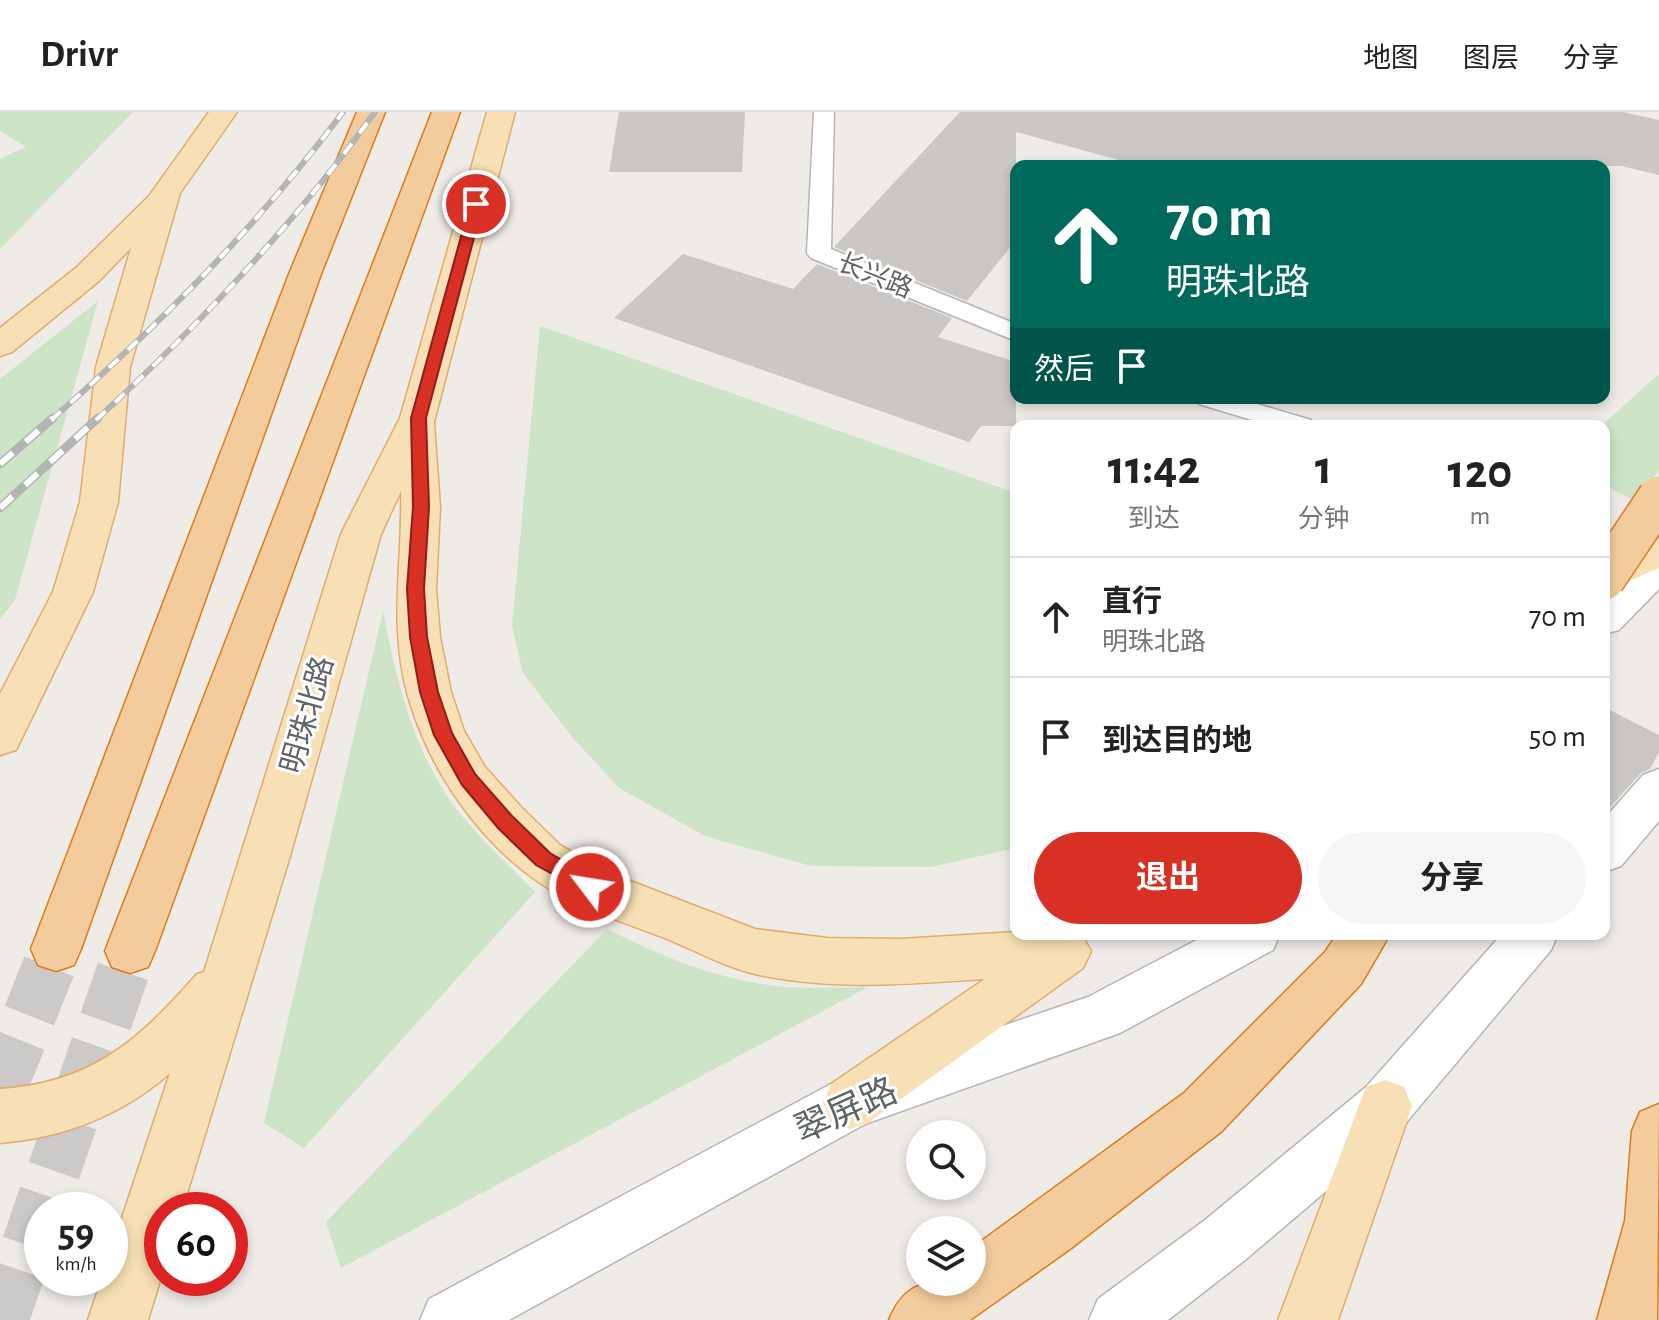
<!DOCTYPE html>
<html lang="zh">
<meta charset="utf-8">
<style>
body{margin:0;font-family:"Alegreya Sans","Noto Sans SC",sans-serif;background:#f6f6f6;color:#222;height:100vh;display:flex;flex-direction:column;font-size:30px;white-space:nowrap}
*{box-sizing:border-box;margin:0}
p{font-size:26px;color:#767676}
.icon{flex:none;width:44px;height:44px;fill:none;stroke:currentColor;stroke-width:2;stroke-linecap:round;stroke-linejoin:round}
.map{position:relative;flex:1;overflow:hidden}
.drawer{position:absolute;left:1010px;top:308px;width:600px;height:520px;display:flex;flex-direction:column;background:#fff;border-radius:16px;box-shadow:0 4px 12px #0003}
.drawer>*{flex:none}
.guide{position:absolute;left:1010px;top:48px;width:600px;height:244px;border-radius:16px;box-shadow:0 4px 12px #0003;background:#00695c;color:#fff;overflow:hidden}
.controls{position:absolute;left:906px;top:1008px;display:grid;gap:16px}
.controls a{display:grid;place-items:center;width:80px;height:80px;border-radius:50%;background:#fff;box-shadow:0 4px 12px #0003;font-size:40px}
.speed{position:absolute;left:24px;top:1080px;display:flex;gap:16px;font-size:40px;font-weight:700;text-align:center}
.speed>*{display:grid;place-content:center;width:104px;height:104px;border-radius:50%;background:#fff;box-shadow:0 4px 12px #0003;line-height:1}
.speed small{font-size:20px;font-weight:400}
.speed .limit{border:12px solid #d22;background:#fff;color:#111}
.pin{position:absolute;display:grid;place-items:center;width:68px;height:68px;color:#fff;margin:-34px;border:4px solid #fff;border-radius:50%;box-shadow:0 2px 8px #0007}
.me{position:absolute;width:88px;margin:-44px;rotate:301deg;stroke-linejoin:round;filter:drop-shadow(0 0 6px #0008)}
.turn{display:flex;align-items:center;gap:28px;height:168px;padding:0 24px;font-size:36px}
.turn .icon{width:104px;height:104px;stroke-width:2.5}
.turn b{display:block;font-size:56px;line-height:68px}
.then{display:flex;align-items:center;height:76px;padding:0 24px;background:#0003;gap:16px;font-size:30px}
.eta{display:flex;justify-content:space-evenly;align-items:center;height:136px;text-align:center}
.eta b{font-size:48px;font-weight:700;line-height:56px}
.primary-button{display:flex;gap:16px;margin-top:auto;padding:16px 24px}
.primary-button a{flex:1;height:92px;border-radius:48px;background:#d93025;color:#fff;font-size:32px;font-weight:700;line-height:92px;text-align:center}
.primary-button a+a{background:#f6f6f6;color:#222}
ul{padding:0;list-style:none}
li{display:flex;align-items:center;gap:24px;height:120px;padding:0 24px;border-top:2px solid #e0e0e0}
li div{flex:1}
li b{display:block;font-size:30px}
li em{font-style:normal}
header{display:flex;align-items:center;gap:48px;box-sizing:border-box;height:112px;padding:0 40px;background:#fff;border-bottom:2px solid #e0e0e0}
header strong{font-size:38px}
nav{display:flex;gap:44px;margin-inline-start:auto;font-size:28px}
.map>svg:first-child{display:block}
</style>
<header>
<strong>Drivr</strong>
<nav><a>地图</a><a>图层</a><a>分享</a></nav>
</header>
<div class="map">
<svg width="1659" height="1208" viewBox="0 0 1659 1208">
<rect width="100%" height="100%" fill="#efece8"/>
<path fill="#cde4c7" d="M 0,0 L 133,0 L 0,137 L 0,47 L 26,35 L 0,19 Z
M 98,189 L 15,488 L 0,507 L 0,267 Z
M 540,214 L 1016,381 L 1016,736 L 931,755 L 811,754 L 705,724 L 619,676 L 572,625 L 523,561 L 512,514 Z
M 1659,262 L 1659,359 L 1633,388 L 1604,373 L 1604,314 L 1601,314 Z
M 383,499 C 397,572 416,651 466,709 C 488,734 512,756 535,780 L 304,1036 L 264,1011 Z
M 607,817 C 659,843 710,865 769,873 C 801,878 835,875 868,875 L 341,1156 L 326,1110 Z"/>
<path fill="#cbc7c4" d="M 619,0 L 745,0 L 742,60 L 609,60 Z
M 960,0 L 1623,0 L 1659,8 L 1659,63 L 1621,54 L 1141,54 L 1016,20 L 1016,128 L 967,189 L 834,135 Z
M 683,142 L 793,177 L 817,152 L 952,206 L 938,225 L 1016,250 L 1016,314 L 981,314 L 969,330 L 614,206 Z
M 1604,595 L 1659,623 L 1659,640 L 1650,657 L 1641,661 L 1604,702 Z"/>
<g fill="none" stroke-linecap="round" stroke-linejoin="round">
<path stroke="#cbcac8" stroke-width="53" stroke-dasharray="53 26" stroke-linecap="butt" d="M 0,977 L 56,837
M 2,1208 L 130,839"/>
<g stroke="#b3b6b8" stroke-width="3">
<path id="lane" d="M 814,0 L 834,0 L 831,137 L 1016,212 L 1016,229 L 811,146 L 807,141 Z
M 1195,286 L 1237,286 L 1311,308 L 1315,314 L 1272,314 L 1199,292 Z"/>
</g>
<g stroke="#b2b6b8" stroke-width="3">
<path id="secondary" d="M 1659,439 L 1659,477 L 1619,518 L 1604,522 L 1604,482 L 1645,443 Z
M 1659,657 L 1659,709 L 1621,754 L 1604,760 L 1604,707 L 1643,663 Z
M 1208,822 L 1280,822 L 1273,838 L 1120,921 L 865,1012 L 509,1208 L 420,1208 L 429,1187 L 831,972 L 1088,885 Z
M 1502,822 L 1558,822 L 1551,838 L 1404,1013 L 1245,1148 L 1168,1208 L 1089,1208 L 1098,1187 L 1205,1108 L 1366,975 Z"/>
</g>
<g stroke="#e3ab6d" stroke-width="3">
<path id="primary" d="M 209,0 L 237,0 L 180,81 L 130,255 L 118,390 L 93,480 L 16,638 L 0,643 L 0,582 L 53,480 L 80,390 L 96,255 L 131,136 L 99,169 L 12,240 L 0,244 L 0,216 L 77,155 L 149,84 Z
M 487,0 L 515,0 L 434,310 L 440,395 L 436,477 L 440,525 L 451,580 L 464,619 L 485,655 L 522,696 L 560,733 L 607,760 L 755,817 L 827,826 L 900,827 L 1016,820 L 1081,822 L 1091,839 L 1083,856 L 869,1010 L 850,1017 L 831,1010 L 823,991 L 831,972 L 985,867 C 909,872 830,879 755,862 C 725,855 694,838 665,826 C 635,815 604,804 575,791 C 494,753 432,668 408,584 C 388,513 403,450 401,379 L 381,422 L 290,744 L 182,1098 L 162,1098 L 162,1162 L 148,1208 L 88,1208 L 102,1166 L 110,1166 L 110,1142 L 170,961 C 123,1003 63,1026 0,1031 L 0,977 C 92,971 138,929 197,862 L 204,860 L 341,422 L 400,306 Z
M 1659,426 L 1659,456 L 1604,480 L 1604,448 Z
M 1385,968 L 1404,975 L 1412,994 L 1338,1208 L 1278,1208 L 1366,975 Z"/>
</g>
<g stroke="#de7b19" stroke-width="3">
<path id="highway" d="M 357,0 L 385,0 L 321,162 L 81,837 L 74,853 L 56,859 L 38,853 L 31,837 L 289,162 Z
M 432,0 L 460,0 L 155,839 L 148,855 L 130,861 L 112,855 L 105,839 Z
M 1337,822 L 1390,822 L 1361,872 L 1222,1019 L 1070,1137 L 970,1208 L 889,1208 C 907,1165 931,1170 972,1170 L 972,1136 L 1184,981 L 1325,840 Z
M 1659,992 L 1657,1208 L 1597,1208 L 1625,1109 L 1632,1019 L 1640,1000 Z"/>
</g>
<use href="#lane" fill="#fff" fill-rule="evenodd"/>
<use href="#secondary" fill="#fff" fill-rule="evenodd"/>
<use href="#primary" fill="#f7e0b5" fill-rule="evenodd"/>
<use href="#highway" fill="#f2cc9c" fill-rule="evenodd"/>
<g stroke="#b3b4b4" stroke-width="6">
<path id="rail-far1" d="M 51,308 C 158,214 257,115 343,0
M 96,308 C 197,215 295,112 375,0"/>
</g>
<g stroke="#b3b4b4" stroke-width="9">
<path id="rail" d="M 0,352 L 53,306
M 0,396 L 98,306"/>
</g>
<use href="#rail-far1" stroke="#fff" stroke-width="4" stroke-dasharray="13" stroke-linecap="butt"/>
<use href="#rail" stroke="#fff" stroke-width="6" stroke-dasharray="17" stroke-linecap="butt"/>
<g stroke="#de7b19" stroke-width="44" stroke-linecap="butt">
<path id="highway-bridge" d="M 1604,467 L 1659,385"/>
</g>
<use href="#highway-bridge" stroke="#f2cc9c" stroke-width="41"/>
</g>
<path fill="#d93025" stroke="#8d1f18" stroke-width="2" d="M 476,88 L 483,92 L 426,306 L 429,395 L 424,477 L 427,525 L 438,580 L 452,621 L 475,662 L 512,704 L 550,741 L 597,769 L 600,775 L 597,781 L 590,783 L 536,753 L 498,716 L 462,673 L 434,623 L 420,580 L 410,525 L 407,477 L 413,395 L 411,306 L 470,92 Z"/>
<g text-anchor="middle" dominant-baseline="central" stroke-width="6" stroke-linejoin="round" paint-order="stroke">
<g font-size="26" fill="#5f6466" stroke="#fff">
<text transform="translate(875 164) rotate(22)">长兴路</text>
</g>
<g font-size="30" fill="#5f6466" stroke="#fff">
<text transform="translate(308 603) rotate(-74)">明珠北路</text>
</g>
<g font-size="36" fill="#5f6466" stroke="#fff">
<text transform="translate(846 999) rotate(-24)">翠屏路</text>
</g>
</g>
</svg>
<div class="controls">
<a><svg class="icon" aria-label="search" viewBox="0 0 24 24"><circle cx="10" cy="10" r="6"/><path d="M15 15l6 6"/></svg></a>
<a><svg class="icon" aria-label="layers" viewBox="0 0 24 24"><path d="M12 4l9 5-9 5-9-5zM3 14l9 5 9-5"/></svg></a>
</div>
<div class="speed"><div>59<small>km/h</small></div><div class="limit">60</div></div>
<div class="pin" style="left:476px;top:92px;background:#d93025"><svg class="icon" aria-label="arrive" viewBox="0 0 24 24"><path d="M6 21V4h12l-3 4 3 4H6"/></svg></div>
<svg class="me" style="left:590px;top:775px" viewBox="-20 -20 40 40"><circle r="17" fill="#d93025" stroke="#fff" stroke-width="3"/><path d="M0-11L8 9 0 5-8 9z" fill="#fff"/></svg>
<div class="guide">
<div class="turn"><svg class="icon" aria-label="ahead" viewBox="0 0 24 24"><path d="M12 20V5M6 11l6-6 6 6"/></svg><div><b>70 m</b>明珠北路</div></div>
<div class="then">然后<svg class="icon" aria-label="arrive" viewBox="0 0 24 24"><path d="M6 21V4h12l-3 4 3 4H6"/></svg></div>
</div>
<section class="drawer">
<div class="eta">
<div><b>11:42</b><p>到达</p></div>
<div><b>1</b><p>分钟</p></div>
<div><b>120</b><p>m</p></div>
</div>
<ul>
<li><svg class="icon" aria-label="ahead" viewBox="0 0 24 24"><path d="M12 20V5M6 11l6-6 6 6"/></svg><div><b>直行</b><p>明珠北路</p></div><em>70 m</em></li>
<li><svg class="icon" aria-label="arrive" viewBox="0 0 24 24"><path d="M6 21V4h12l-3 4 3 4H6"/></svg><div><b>到达目的地</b></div><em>50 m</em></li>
</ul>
<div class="primary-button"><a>退出</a><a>分享</a></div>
</section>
</div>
